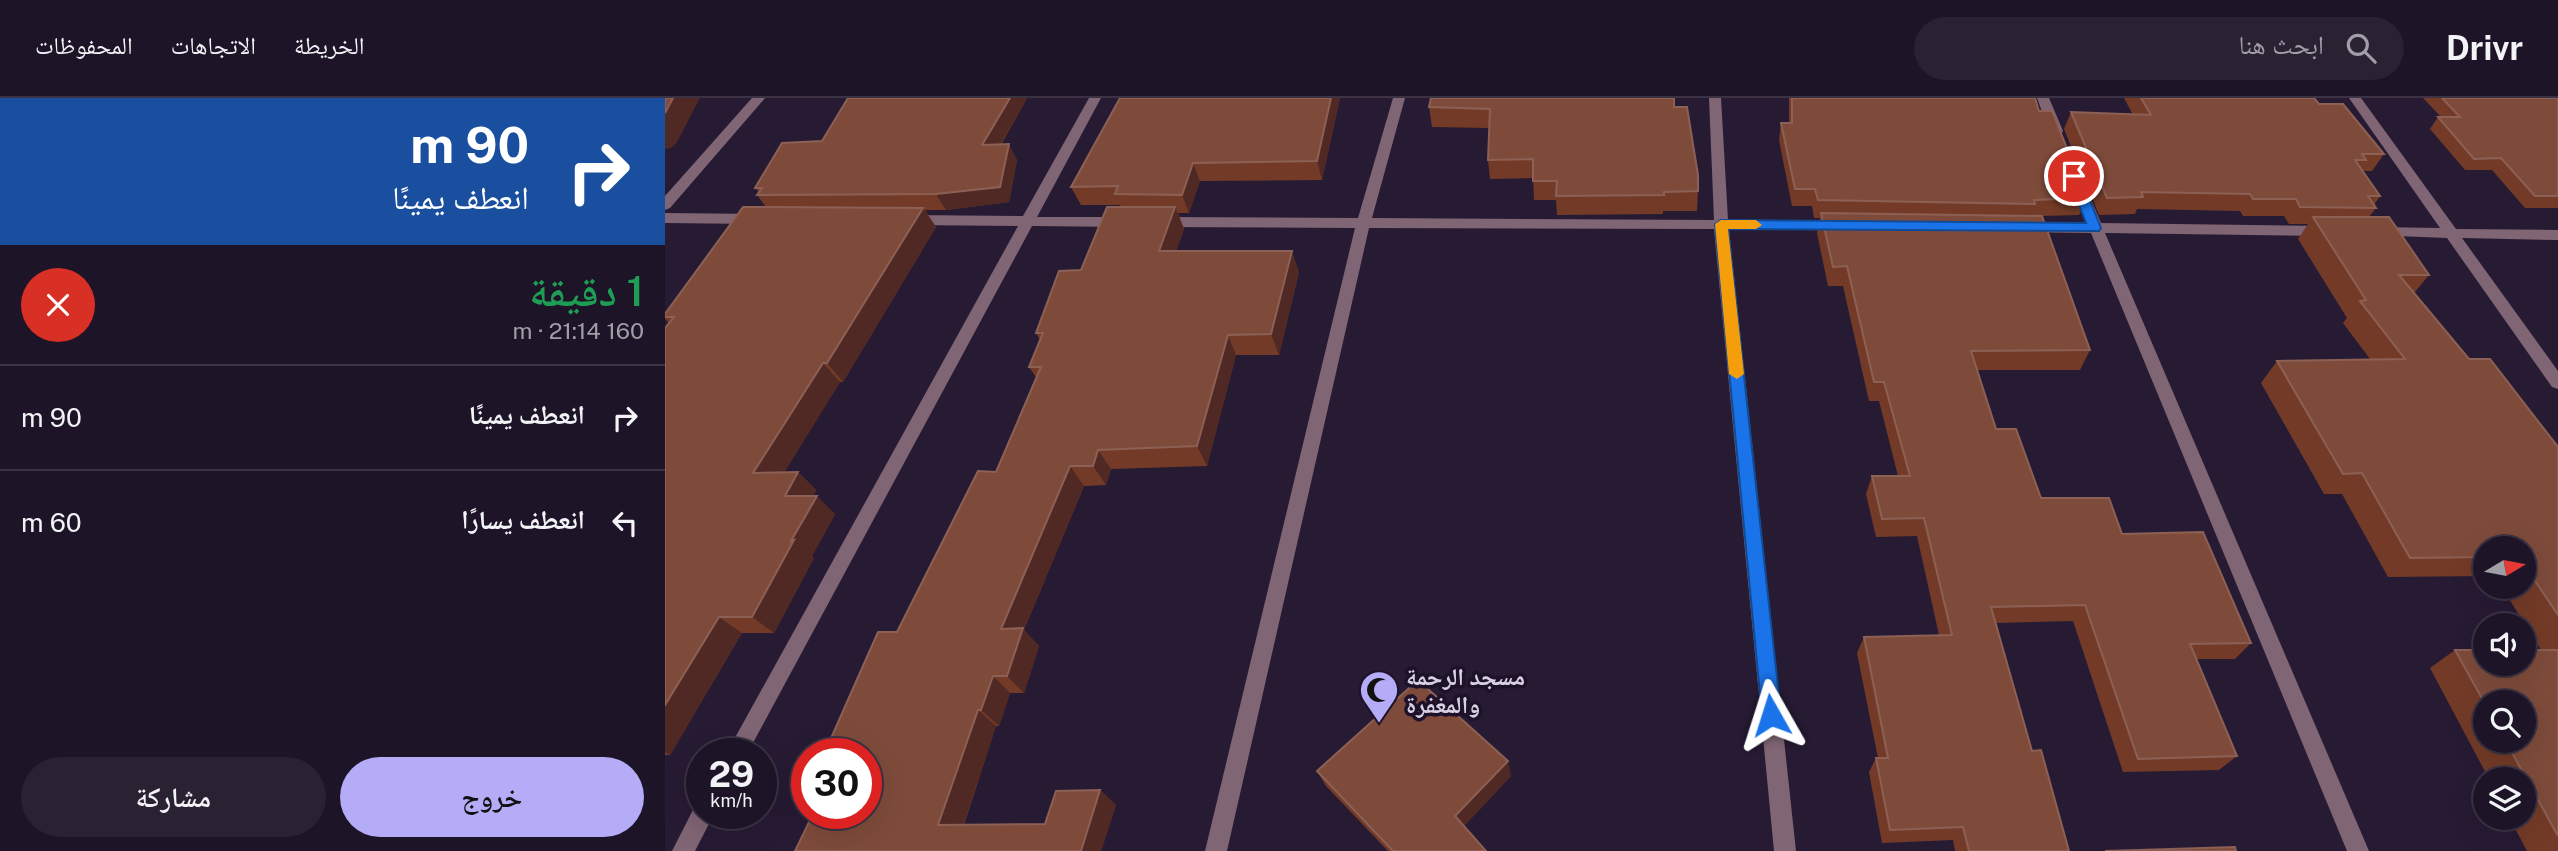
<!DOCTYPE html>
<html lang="ar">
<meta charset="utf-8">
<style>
body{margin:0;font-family:"Public Sans","Noto Naskh Arabic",sans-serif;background:#2a2133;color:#f1f3f6;direction:rtl;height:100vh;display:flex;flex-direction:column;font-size:26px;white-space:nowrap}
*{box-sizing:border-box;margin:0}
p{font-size:23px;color:#a09ea7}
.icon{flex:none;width:38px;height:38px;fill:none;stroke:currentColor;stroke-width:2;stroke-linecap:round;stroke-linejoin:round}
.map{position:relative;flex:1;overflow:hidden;direction:ltr}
.side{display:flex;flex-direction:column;background:#1d1427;width:665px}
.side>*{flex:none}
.banner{background:#1a4fa0;color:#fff;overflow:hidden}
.needle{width:46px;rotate:80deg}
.buttons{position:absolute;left:1808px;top:438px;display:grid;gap:14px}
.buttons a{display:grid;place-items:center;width:63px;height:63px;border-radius:50%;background:#1d1427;box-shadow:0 7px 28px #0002,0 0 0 2px #3b3344;font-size:35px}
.speed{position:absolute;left:21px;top:640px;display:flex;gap:14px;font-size:35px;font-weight:700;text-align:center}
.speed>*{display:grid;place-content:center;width:91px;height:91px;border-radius:50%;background:#1d1427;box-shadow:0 7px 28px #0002,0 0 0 2px #3b3344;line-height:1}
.speed small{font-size:18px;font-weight:400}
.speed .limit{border:10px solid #d22;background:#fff;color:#111}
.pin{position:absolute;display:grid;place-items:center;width:60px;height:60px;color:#fff;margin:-30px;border:4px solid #fff;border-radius:50%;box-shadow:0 2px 7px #0007}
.me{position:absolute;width:77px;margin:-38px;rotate:354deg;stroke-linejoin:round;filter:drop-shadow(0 0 5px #0008)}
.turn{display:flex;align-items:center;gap:24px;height:147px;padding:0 21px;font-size:32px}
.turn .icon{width:91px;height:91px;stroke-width:2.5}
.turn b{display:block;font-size:49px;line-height:60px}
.round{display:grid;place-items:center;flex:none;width:74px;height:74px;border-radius:37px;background:#2a2133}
.head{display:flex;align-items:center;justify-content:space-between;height:119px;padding:0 21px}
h1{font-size:42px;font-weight:600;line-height:52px;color:#1e9e55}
.action{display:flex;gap:14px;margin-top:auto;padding:14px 21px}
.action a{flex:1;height:80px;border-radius:42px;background:#b5acf8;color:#111;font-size:28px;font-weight:600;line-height:80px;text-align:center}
.action a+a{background:#2a2133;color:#f1f3f6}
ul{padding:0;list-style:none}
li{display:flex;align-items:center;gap:21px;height:105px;padding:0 21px;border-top:2px solid #3b3344}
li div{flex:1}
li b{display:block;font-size:26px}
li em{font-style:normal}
header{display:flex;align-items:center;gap:42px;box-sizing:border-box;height:98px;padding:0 35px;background:#1d1427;border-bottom:2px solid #3b3344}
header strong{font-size:33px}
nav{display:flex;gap:38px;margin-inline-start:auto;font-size:24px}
.search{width:490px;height:63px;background:#2a2133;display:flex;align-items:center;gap:18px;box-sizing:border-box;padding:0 24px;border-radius:38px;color:#a09ea7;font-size:26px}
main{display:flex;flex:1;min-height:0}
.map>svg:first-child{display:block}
</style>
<header>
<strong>Drivr</strong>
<div class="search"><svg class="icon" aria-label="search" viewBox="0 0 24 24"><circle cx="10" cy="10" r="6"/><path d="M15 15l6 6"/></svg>ابحث هنا</div>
<nav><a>الخريطة</a><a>الاتجاهات</a><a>المحفوظات</a></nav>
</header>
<main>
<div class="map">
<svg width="1893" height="753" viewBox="0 0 1893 753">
<rect width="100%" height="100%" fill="#271b34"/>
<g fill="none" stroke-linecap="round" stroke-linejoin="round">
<path fill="#806574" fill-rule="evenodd" d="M 87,0 L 100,0 L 5,110 L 0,112 L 0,98 Z
M 424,0 L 436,0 L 372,119 L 458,119 L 465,124 L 458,129 L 367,128 L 82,656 L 61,656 L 353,128 L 245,127 L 238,122 L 245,117 L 358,118 Z
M 728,0 L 740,0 L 707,120 L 1049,122 L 1044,0 L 1056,0 L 1063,122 L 1176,122 L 1183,127 L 1176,132 L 1064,131 L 1131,753 L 1109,753 L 1049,131 L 704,130 L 562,753 L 540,753 L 690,130 L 493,129 L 486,124 L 493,119 L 693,120 Z
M 1372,0 L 1384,0 L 1398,33 L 1396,36 L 1391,37 L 1384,33 Z
M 1684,0 L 1696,0 L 1791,131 L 1893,132 L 1893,142 L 1797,140 L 1893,273 L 1893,291 L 1887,289 L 1782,140 L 1706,137 L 1704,134 L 1711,129 L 1775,130 Z
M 1412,81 L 1419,85 L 1436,125 L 1662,128 L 1669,133 L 1662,138 L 1440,135 L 1704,753 L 1682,753 L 1426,135 L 1358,134 L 1351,129 L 1358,124 L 1422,125 L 1405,85 Z
M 0,115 L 91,116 L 98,121 L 91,126 L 0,125 Z
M 37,706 L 37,716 L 49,716 L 30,753 L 7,753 L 30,708 Z"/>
</g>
<path fill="#733b27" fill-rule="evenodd" d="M 183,0 L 362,0 L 336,47 L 352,62 L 344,104 L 281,112 L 260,112 L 271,129 L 178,284 L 175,284 L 119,374 L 133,374 L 151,392 L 148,398 L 170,416 L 147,458 L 149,460 L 109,535 L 77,535 L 5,657 L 0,657 L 0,230 L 4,225 L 0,221 L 0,216 L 101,109 L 92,97 L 94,94 L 90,90 L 157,43 Z
M 455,0 L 675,0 L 657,82 L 535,83 L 524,115 L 513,115 L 519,131 L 511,153 L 634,174 L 614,257 L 571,257 L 542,368 L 446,371 L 441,387 L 419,388 L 359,532 L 374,548 L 359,595 L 345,595 L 334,628 L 331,628 L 299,727 L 380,726 L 435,692 L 451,707 L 436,753 L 130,753 L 201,716 L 232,534 L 331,374 L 371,279 L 364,269 L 375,242 L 371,235 L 416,172 L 456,109 L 455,107 L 416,107 L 406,89 Z
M 1124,0 L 1370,0 L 1374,13 L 1422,100 L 1414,117 L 1377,118 L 1425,252 L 1415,272 L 1312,272 L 1331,331 L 1376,400 L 1457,436 L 1586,545 L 1570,561 L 1532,561 L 1572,658 L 1554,672 L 1458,674 L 1408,523 L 1330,525 L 1367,653 L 1404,753 L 1290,753 L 1288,742 L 1217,745 L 1204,674 L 1211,660 L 1213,660 L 1192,555 L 1199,539 L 1274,537 L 1252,438 L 1211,439 L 1201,396 L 1207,378 L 1233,378 L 1214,303 L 1204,303 L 1178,188 L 1163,188 L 1152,135 L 1155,120 L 1149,120 L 1147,108 L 1127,108 L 1114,42 L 1116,25 L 1124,25 Z
M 1459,0 L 1649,0 L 1654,6 L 1719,56 L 1707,73 L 1698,73 L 1715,98 L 1709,107 L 1711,110 L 1704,119 L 1764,177 L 1749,195 L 1804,261 L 1893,349 L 1893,753 L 1833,753 L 1862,753 L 1844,719 L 1858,719 L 1858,681 L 1824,681 L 1765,570 L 1790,552 L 1876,552 L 1836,488 L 1858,488 L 1858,450 L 1820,450 L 1820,478 L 1723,479 L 1677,396 L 1659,396 L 1596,285 L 1612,263 L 1705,261 L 1678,225 L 1682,220 L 1633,141 L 1643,126 L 1624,126 L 1619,118 L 1578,118 L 1575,113 L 1472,111 L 1470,116 L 1434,117 L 1399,31 L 1406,14 L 1468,17 ZM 1820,604 L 1858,642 L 1820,642 Z
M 1758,0 L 1893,0 L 1893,110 L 1860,110 L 1827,72 L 1800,72 L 1765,31 L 1773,19 L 1776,19 Z
M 764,9 L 1009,9 L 1033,93 L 1032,113 L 998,113 L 998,116 L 892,117 L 891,102 L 869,102 L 868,80 L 825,81 L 823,62 L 824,30 L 767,29 Z
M 652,673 L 846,678 L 799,728 L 821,753 L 723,753 L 661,688 Z"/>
<path fill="#502824" d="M 8,0 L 35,0 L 12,44 L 6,50 L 0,51 L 0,15 Z
M 345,0 L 362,0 L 326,63 L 317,47 Z
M 666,0 L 675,0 L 657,82 L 652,63 Z
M 344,46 L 352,62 L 344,104 L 281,112 L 271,96 Z
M 528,65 L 535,83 L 524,115 L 517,97 Z
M 510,109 L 519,131 L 504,175 L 494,153 Z
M 258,110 L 271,129 L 178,284 L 162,265 Z
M 627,153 L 634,174 L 614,257 L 606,236 Z
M 563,237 L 571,257 L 542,368 L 532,348 Z
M 158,265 L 175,284 L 108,393 L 88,375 Z
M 433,352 L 446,371 L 441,387 L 428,368 Z
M 405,368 L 419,388 L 359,532 L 374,548 L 359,595 L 342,578 L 336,531 Z
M 133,374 L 151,392 L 139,416 L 120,398 Z
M 152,398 L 170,416 L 147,458 L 149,460 L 109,535 L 87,519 L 126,443 Z
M 54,519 L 77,535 L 5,657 L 0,654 L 0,607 Z
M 328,578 L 345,595 L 334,628 L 316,612 Z
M 313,612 L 331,628 L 294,740 L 273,727 Z
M 843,663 L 846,678 L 795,732 L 790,718 Z
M 435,692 L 451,707 L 436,753 L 416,753 Z"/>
<path fill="#7e4b3b" stroke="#8c6055" stroke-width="2" d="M 0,0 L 8,0 L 0,15 Z
M 183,0 L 345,0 L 317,47 L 344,46 L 335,89 L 271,96 L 92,97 L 97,90 L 90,90 L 117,45 L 157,43 Z
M 455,0 L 666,0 L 652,63 L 528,65 L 517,97 L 450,96 L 453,88 L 406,89 Z
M 766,0 L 1009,0 L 1009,9 L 1022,9 L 1033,77 L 1033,93 L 999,94 L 999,97 L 891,98 L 892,83 L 868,83 L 868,61 L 823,62 L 825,11 L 764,9 Z
M 1127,0 L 1370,0 L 1374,13 L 1387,13 L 1422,100 L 1369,102 L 1370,106 L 1153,102 L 1150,91 L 1130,91 L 1116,25 L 1127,25 Z
M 1476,0 L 1649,0 L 1654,6 L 1678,6 L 1719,56 L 1697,56 L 1701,62 L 1690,62 L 1715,98 L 1703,98 L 1711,110 L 1635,109 L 1631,101 L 1588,101 L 1585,96 L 1476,94 L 1478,99 L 1442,100 L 1406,14 L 1486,17 Z
M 1777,0 L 1893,0 L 1893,98 L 1870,98 L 1836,60 L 1809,61 L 1773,19 L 1795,19 Z
M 78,109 L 258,110 L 162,265 L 158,265 L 88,375 L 133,374 L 120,398 L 152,398 L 126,443 L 129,442 L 87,519 L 54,519 L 0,607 L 0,230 L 9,219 L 0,219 L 0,216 Z
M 442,109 L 510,109 L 494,153 L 627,153 L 606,236 L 563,237 L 532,348 L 433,352 L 428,368 L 405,368 L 336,531 L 358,530 L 342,578 L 328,578 L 316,612 L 313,612 L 273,727 L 380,726 L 391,693 L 435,692 L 416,753 L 130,753 L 148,716 L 201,716 L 201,656 L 159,656 L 213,534 L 232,534 L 313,373 L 331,374 L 376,269 L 364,269 L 378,235 L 371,235 L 394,173 L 416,172 Z
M 1156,115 L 1377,118 L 1425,252 L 1306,253 L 1331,331 L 1351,331 L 1376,400 L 1444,400 L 1457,436 L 1538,434 L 1586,545 L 1525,546 L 1572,658 L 1473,661 L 1420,507 L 1326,509 L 1367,653 L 1376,652 L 1404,753 L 1304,753 L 1298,729 L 1225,732 L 1211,660 L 1223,660 L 1199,539 L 1287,537 L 1259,420 L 1217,421 L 1207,378 L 1245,378 L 1219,284 L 1209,284 L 1182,168 L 1168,169 Z
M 1648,119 L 1724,119 L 1764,177 L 1734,177 L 1804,261 L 1825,261 L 1893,349 L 1893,517 L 1858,465 L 1858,450 L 1820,450 L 1820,459 L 1745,460 L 1697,375 L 1678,376 L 1612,263 L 1740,261 L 1695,203 L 1701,202 Z
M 1790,552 L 1820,552 L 1820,565 L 1858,565 L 1858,552 L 1893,552 L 1893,738 L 1840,642 L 1858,642 L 1858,604 L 1820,604 L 1820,606 Z
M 753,582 L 843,663 L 790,718 L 821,753 L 728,753 L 652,673 Z
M 1570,749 L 1571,753 L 1440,753 Z"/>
<path fill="#1a73e8" stroke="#114b97" stroke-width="2" d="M 1409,74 L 1415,78 L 1436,130 L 1434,133 L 1063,131 L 1116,617 L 1113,623 L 1106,625 L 1100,623 L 1097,617 L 1050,126 L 1056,122 L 1421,125 L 1403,78 Z"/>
<path fill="#f59e0b" d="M 1056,122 L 1091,122 L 1097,127 L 1091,131 L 1063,131 L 1079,276 L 1072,281 L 1064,276 L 1050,126 Z"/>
<defs>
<g id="mosque-pin" transform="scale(2.0125)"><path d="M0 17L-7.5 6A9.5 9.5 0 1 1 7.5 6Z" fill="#b5acf8" stroke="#1e122a"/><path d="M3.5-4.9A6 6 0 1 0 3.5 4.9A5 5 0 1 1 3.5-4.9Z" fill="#111"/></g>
</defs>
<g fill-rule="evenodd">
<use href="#mosque-pin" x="714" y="592"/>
</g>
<g text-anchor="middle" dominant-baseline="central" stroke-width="7" stroke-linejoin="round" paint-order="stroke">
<g font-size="24" font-weight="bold" fill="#d8d1e2" stroke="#1e122a" text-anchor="start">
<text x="741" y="578">مسجد الرحمة<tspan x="741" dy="28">والمغفرة</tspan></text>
</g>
</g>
</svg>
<div class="buttons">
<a><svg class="needle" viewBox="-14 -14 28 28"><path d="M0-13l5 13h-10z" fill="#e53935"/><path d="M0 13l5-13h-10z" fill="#a09ea7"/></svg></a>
<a><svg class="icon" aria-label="sound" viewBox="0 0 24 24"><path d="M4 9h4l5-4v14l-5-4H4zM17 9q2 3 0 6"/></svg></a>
<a><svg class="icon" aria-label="search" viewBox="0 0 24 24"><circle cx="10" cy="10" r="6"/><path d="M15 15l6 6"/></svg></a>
<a><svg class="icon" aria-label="layers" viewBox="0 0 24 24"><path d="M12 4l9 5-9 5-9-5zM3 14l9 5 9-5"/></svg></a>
</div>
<div class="speed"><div>29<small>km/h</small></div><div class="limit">30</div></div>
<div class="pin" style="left:1409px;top:78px;background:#d93025"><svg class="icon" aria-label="arrive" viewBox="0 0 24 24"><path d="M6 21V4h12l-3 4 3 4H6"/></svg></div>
<svg class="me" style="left:1106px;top:617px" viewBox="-20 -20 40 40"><path d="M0-17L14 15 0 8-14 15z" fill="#1a73e8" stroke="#fff" stroke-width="4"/></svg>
</div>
<section class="side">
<div class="banner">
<div class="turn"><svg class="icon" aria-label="right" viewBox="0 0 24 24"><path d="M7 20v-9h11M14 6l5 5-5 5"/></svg><div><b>90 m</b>انعطف يمينًا</div></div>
</div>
<div class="head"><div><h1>1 دقيقة</h1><p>160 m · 21:14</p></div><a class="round" style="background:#d93025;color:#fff"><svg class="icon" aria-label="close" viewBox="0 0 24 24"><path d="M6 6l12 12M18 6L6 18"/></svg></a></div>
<ul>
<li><svg class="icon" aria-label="right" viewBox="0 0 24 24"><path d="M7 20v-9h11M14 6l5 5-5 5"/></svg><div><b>انعطف يمينًا</b></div><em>90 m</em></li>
<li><svg class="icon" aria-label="left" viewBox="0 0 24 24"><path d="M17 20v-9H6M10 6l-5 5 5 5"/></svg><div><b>انعطف يسارًا</b></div><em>60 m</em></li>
</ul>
<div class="action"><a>خروج</a><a>مشاركة</a></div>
</section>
</main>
